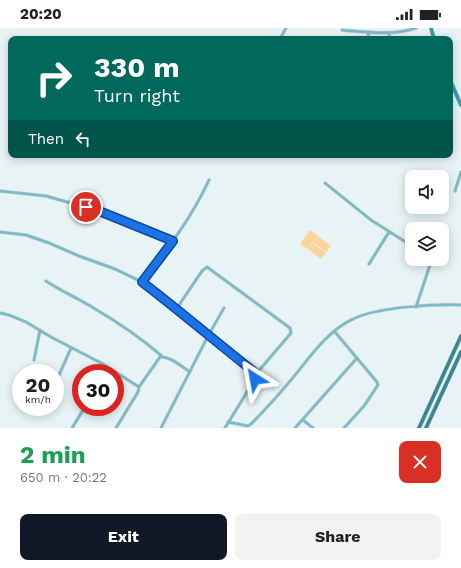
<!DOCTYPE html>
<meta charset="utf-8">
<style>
body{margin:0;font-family:"Work Sans",sans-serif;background:#f2f2f2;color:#202124;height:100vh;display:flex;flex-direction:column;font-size:15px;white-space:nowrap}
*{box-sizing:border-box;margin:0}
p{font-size:13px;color:#757577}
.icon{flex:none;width:22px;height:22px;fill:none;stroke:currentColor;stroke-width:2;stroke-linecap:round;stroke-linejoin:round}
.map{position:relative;height:400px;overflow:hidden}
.drawer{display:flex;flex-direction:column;background:#fff;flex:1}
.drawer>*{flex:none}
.top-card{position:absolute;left:8px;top:8px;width:445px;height:122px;border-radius:8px;box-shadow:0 2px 10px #0003;background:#00695c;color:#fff;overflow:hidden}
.buttons{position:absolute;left:405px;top:142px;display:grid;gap:8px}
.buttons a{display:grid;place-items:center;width:44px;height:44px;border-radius:8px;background:#fff;box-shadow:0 2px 10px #0003;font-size:20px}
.speed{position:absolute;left:12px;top:336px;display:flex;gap:8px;font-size:20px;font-weight:700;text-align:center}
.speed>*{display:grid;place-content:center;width:52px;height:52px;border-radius:50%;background:#fff;box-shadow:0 2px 10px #0003;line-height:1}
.speed small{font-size:10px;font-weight:400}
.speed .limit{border:6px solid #d22;background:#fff;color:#111}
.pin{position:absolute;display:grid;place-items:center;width:34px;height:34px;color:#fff;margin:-17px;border:2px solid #fff;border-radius:50%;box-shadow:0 1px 4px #0007}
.me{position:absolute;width:44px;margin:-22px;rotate:326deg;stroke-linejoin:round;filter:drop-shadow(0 0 3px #0008)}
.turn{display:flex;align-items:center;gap:14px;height:84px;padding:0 20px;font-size:18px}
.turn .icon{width:52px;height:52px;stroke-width:2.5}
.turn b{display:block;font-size:28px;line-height:34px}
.then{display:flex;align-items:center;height:38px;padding:0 20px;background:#0003;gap:8px;font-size:15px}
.round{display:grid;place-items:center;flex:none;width:42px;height:42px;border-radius:8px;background:#f2f2f2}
.summary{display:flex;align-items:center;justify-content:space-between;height:68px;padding:0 20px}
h1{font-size:24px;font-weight:700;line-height:30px;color:#1e9e55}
.action{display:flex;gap:8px;margin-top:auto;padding:8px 20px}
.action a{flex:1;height:46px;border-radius:8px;background:#111827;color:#fff;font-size:16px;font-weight:700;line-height:46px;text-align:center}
.action a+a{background:#f2f2f2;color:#202124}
.status{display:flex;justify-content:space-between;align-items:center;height:28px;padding:0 20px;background:#fff;direction:ltr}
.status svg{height:11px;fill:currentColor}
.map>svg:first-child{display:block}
</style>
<div class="status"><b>20:20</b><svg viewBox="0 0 49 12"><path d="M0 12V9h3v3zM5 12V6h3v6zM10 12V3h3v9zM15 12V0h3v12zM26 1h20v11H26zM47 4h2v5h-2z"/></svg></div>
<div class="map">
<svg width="461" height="400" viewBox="0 0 461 400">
<rect width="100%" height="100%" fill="#e7f3f5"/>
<path fill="#fbd49c" d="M 310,202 L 318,207 L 308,221 L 300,216 Z
M 318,208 L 331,218 L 326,224 L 313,214 Z
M 313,215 L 326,225 L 321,231 L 308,221 Z"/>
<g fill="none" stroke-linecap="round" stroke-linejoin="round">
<g stroke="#c3cdcf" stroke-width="3.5">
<path id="street" d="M 342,2 C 367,4 392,8 416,0
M 368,4 L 369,11
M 388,5 L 391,11
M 280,11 L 286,0
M 325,155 L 371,192 L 412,218
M 0,163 L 46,168 L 99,183 L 173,213
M 455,163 L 461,144
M 0,204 L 26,207 L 49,215 L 79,228 L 115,241 L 142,254 L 177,280 L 208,308 L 161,400
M 369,236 L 389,204
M 46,253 C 61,263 77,270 92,279 C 116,293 141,310 163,329
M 142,254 C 168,220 191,191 209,152
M 416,279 L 432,231
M 177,280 L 202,243 L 207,239 L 290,300 L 291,305 L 256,346
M 224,280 L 208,308 L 256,346 L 255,351 L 225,400
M 0,285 L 9,287 L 26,294 L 51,309 L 103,336 L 139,359
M 335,304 L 377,354 L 378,357 L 364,378 L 344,400
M 34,332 L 40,302
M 106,345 L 109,340
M 59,347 L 71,320
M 303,392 L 313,400
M 228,394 L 248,398 L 251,396 C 267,380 282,363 296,346 C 312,326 329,302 353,291 C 377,279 433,276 461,277
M 72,400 L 85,379
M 116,400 L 138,364 L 139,359 L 160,329 C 170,328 182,339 190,344
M 295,400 L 357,330"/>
</g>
<g stroke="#c3cdcf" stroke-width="4.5">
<path id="secondary" d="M 431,0 L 434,11
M 450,52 L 461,77"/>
</g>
<g stroke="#c3cdcf" stroke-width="4.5">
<path id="primary" d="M 419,400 L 461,308
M 426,400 L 461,324"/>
</g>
<use href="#street" stroke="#7cbbc5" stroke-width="2.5"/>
<use href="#secondary" stroke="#2ea0ae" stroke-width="3.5"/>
<use href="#primary" stroke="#3a858f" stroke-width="3.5"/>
</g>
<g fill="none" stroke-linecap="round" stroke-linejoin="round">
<g stroke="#114b97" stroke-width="10">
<path id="route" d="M 86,179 L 99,183 L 173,213 L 142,254 C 180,283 216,314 253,343 L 256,346 L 255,351"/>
</g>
<use href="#route" stroke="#1a73e8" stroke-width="7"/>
</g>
</svg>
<div class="buttons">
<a><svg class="icon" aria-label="sound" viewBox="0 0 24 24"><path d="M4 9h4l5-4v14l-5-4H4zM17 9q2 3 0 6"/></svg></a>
<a><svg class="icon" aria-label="layers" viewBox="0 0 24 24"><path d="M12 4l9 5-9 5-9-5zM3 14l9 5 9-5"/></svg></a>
</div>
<div class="speed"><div>20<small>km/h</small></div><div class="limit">30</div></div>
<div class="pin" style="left:86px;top:179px;background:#d93025"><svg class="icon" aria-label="arrive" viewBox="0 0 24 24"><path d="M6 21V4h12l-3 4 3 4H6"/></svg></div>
<svg class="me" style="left:255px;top:351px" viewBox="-20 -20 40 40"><path d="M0-17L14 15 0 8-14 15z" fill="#1a73e8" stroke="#fff" stroke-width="4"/></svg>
<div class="top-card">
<div class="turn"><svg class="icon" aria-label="right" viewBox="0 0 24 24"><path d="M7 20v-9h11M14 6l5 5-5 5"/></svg><div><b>330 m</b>Turn right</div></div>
<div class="then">Then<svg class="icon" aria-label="left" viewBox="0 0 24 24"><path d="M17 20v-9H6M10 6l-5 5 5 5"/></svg></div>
</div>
</div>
<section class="drawer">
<div class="summary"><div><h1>2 min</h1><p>650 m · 20:22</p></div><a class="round" style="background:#d93025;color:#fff"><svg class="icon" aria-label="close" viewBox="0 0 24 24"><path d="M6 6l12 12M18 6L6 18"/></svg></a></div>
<div class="action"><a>Exit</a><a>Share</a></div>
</section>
